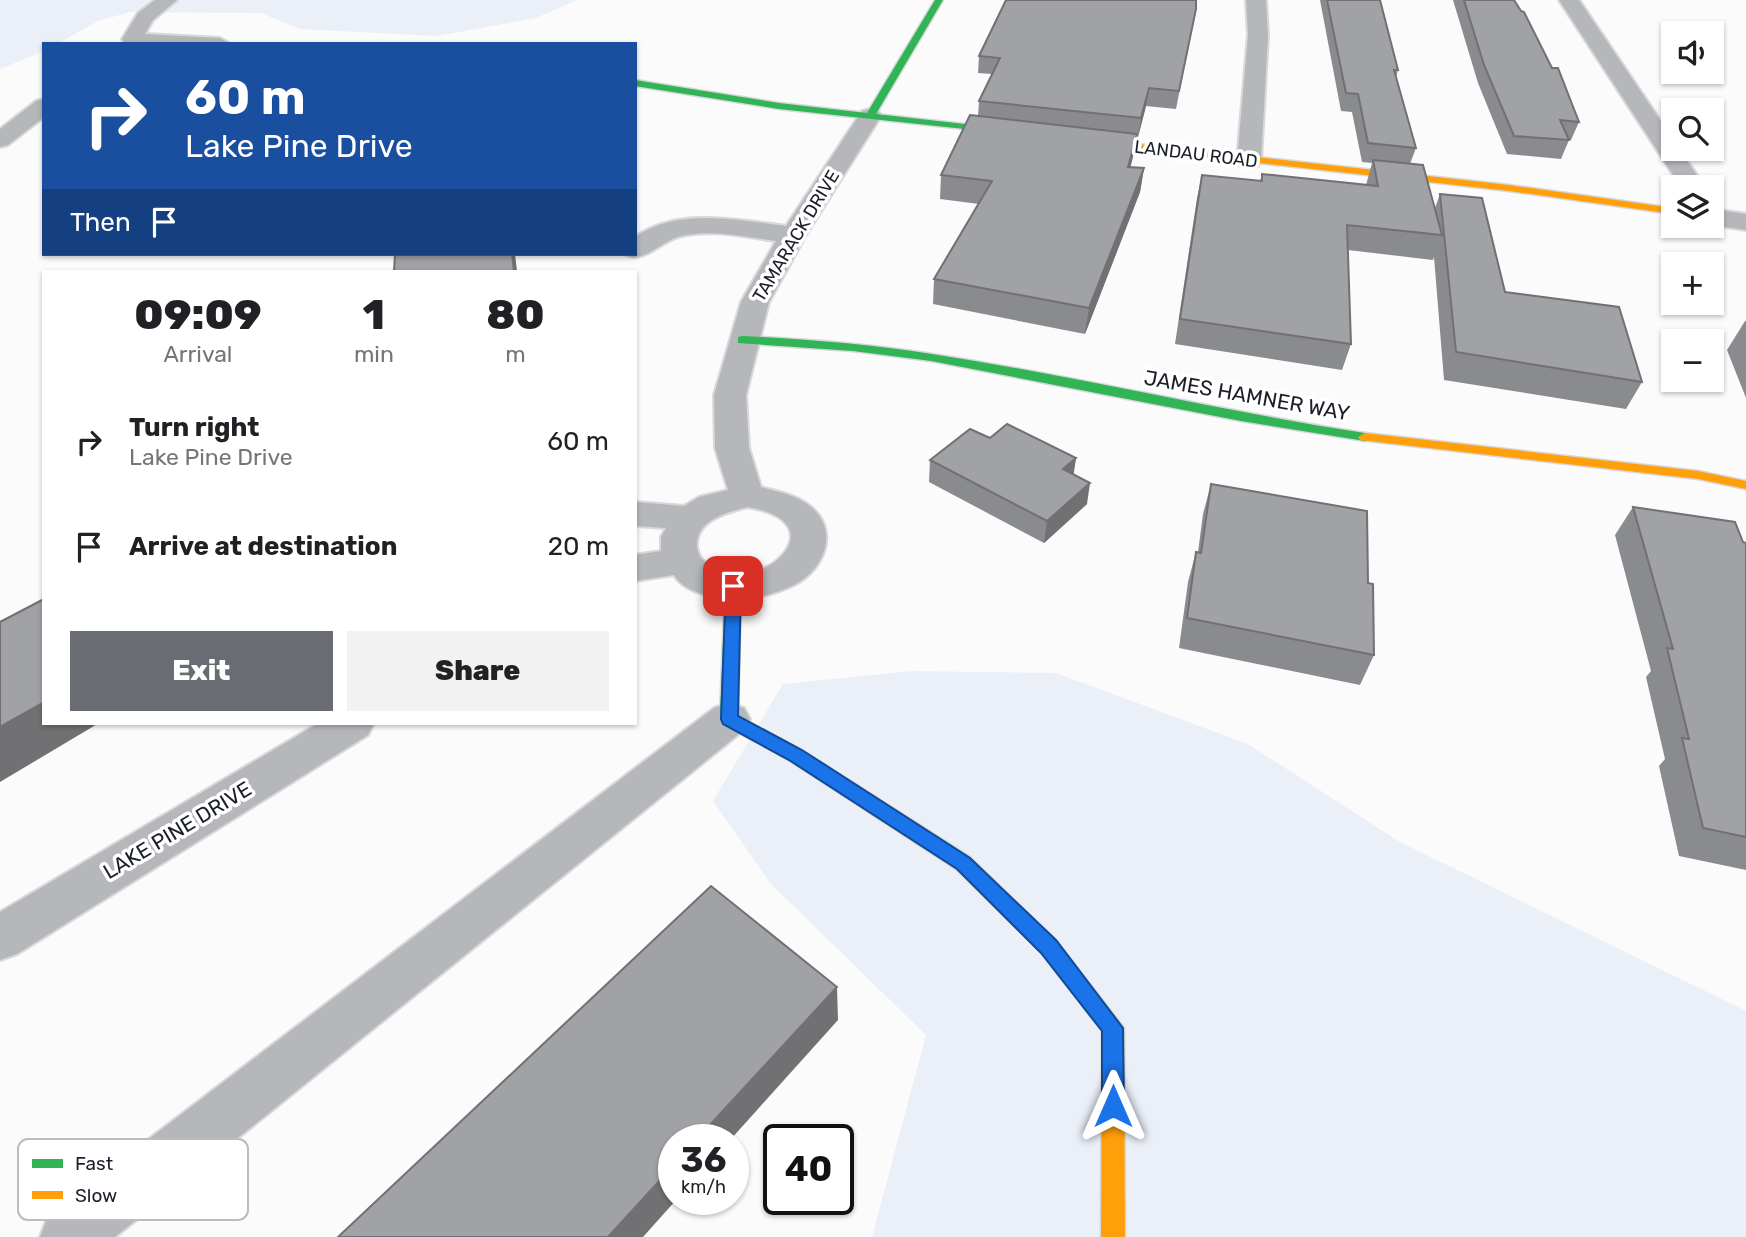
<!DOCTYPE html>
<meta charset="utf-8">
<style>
body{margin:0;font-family:Rubik,sans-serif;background:#f2f2f2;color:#202124;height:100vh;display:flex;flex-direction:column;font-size:26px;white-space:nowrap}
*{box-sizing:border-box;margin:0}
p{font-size:23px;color:#757577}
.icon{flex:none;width:38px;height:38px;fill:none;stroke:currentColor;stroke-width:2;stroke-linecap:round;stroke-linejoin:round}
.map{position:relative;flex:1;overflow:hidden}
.drawer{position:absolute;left:42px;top:270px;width:595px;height:455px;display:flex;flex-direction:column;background:#fff;border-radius:0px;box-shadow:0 2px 5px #0004}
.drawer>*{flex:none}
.top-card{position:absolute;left:42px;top:42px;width:595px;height:214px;border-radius:0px;box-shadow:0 2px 5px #0004;background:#1a4fa0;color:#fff;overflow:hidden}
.controls{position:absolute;left:1661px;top:21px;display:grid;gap:14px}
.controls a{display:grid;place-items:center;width:63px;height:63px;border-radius:0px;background:#fff;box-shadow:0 2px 5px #0004;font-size:35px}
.speed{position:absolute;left:658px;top:1124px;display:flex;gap:14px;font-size:35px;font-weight:700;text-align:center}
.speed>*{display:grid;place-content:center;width:91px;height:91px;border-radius:50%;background:#fff;box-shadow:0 2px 5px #0004;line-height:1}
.speed small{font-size:18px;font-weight:400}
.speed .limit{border:4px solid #111;border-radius:10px;background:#fff;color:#111}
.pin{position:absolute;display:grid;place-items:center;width:60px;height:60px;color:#fff;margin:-30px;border-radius:14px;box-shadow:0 4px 10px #0006}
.me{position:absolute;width:77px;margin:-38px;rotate:0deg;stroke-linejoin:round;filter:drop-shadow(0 0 5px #0008)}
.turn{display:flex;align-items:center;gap:24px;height:147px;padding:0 28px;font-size:32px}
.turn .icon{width:91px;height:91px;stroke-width:2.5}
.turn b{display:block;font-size:49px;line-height:60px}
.then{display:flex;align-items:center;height:66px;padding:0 28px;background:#0003;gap:14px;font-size:26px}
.eta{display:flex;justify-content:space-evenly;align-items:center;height:119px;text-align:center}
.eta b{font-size:42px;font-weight:800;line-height:49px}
.action{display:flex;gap:14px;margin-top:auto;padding:14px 28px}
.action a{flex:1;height:80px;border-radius:0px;background:#696c72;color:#fff;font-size:28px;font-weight:800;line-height:80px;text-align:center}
.action a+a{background:#f2f2f2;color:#202124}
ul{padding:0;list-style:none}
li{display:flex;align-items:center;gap:21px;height:105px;padding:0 28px}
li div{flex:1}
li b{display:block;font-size:26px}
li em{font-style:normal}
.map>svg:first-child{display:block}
</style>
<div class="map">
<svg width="1746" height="1237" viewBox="0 0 1746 1237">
<rect width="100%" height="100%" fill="#fbfbfb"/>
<path fill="#eaeff8" d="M 0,0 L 577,0 L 536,18 L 437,36 L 300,29 L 261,13 L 130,12 L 98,21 L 57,44 L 44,44 L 44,51 L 0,69 Z
M 912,671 L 1056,673 L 1248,744 L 1400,842 L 1746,1011 L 1746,1237 L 872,1237 L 926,1035 L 771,884 L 713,801 L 783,684 Z"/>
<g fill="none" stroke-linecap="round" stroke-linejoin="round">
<g stroke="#d7d8d9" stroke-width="4">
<path id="street" d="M 155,0 L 177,0 L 153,20 L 145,34 L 220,38 L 230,44 L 125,43 L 122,39 L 138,13 Z
M 1246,0 L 1266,0 L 1268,35 L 1261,161 L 1258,166 L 1249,168 L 1240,166 L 1237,161 L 1248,35 Z
M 1559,0 L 1579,0 L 1673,139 L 1673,149 L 1679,149 L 1705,187 L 1681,187 Z
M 44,99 L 44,117 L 8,145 L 0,147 L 0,129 L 36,101 Z
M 870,109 L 878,111 L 881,116 L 806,235 L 769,302 L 746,395 L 749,448 L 761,487 C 778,492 797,495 811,507 C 840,531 824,570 794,585 C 768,598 738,602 710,596 C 697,593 681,587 674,575 L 635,581 L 635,555 L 661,551 L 661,537 L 666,528 L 635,526 L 635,502 L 684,506 L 699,497 L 728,490 L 715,448 L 714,395 L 741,302 L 776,241 C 745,237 709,228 678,237 C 660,242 643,265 624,254 L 635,254 L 635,237 C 678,207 737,220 786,226 L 862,111 ZM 747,507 C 842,522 760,598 712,567 C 703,561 698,557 697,546 C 696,520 726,513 747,507 Z
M 1712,209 L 1746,214 L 1746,230 L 1712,225 Z
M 729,703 L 744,708 L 750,719 L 744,730 L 115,1237 L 40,1237 L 48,1216 L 714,708 Z
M 319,723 L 374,723 L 368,735 L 17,954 L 0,960 L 0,912 Z"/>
</g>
<g stroke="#d7d8d9" stroke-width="3">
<path id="fast" d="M 935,0 L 943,0 L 876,114 L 1018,130 L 1023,133 L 1021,135 L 779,109 L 635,86 L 635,80 L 779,103 L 867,113 Z
M 742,336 C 806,339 869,344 932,354 C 1077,376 1220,411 1365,433 L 1372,437 L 1365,441 L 1241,421 L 931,361 L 853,351 L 738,343 L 738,337 Z
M 733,581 L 741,586 L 738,716 L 801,750 L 970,857 L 1022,908 L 1025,914 L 1022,920 L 1015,923 L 1008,920 L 956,869 L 789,760 L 723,724 L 720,719 L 725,586 Z"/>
</g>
<g stroke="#d7d8d9" stroke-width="3">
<path id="slow" d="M 1084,138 L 1509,185 L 1673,208 L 1673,214 L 1509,191 L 1081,143 L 1079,141 Z
M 1365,433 L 1698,471 L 1746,481 L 1746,489 L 1698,479 L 1360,440 L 1358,437 Z
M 1015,905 L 1022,908 L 1056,941 L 1124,1028 L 1125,1237 L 1101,1237 L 1102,1031 L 1042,953 L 1008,920 L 1005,914 L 1008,908 Z"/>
</g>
<use href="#street" fill="#b5b7ba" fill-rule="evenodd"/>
<use href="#fast" fill="#30b455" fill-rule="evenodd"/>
<use href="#slow" fill="#ff9f0a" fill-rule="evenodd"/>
</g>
<path fill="#8a8b8f" d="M 1320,0 L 1380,0 L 1398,70 L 1396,77 L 1416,148 L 1410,164 L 1435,208 L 1440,194 L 1505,292 L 1642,382 L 1626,409 L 1444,380 L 1434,257 L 1433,260 L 1348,250 L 1351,344 L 1342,370 L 1175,344 L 1197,198 L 1202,175 L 1260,181 L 1262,174 L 1366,185 L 1372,163 L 1362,162 L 1352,112 L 1341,111 Z
M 1453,0 L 1514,0 L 1579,122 L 1571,140 L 1569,140 L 1561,159 L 1507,154 L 1478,83 Z
M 1196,9 L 1176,109 L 1146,106 L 1138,137 L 1136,137 L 1130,167 L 1144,168 L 1140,192 L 1085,334 L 933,304 L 934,279 L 979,204 L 940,199 L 941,175 L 978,116 L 979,101 L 992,74 L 978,73 L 979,56 Z
M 1745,321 L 1746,321 L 1746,398 L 1727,350 Z
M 990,438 L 1076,458 L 1073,474 L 1087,504 L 1044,543 L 929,482 L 930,460 Z
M 1211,484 L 1368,583 L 1374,655 L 1360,685 L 1179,648 L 1188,582 L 1196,552 L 1198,552 L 1203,514 Z
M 1633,507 L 1746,543 L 1746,870 L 1679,856 L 1659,766 L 1665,759 L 1646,677 L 1651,671 L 1615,535 Z"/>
<path fill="#717174" d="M 1149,88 L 1146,106 L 1138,137 L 1141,118 Z
M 1137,134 L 1133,157 L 1125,190 L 1128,167 Z
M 1144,168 L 1140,192 L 1085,334 L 1089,308 Z
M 512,254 L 515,254 L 517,271 L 514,271 Z
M 1076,458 L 1073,479 L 1063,469 Z
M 1090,483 L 1087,504 L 1044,543 L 1047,521 Z
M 44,702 L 44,723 L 99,723 L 0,782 L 0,727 Z
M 837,987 L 838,1020 L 731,1139 L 697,1139 Z
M 674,1165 L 674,1199 L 677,1199 L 643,1237 L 608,1237 Z"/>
<path fill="#a1a2a6" stroke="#717174" stroke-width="2" d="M 1006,0 L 1196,0 L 1196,9 L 1179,91 L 1149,88 L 1141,118 L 979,101 L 1000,58 L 979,56 Z
M 1327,0 L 1380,0 L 1398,70 L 1394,70 L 1416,148 L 1368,143 L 1358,94 L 1346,93 Z
M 1464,0 L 1514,0 L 1521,11 L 1524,12 L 1552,68 L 1558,68 L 1579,122 L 1560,120 L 1569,140 L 1514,136 L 1484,65 Z
M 970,115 L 1137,134 L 1128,167 L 1144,168 L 1089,308 L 934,279 L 992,181 L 941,175 Z
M 1373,160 L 1423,165 L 1442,235 L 1347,225 L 1351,344 L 1180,319 L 1202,175 L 1262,181 L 1262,174 L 1378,186 Z
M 1440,194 L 1482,198 L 1505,292 L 1619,307 L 1642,382 L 1456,352 Z
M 395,254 L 512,254 L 514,271 L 394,271 Z
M 1007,424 L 1076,458 L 1063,469 L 1090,483 L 1047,521 L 930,460 L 970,429 L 990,438 Z
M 1211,484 L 1367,511 L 1368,583 L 1373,584 L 1374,655 L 1187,618 L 1196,552 L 1201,553 Z
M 1633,507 L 1735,522 L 1743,542 L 1746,543 L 1746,837 L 1703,828 L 1682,738 L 1689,739 L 1667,648 L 1673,649 Z
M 44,599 L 44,702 L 0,727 L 0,622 Z
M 711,886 L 837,987 L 697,1139 L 674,1139 L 674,1165 L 608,1237 L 338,1237 Z"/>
<path fill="#1a73e8" stroke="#114b97" stroke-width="2" d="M 733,581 L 741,586 L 738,716 L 802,750 L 970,858 L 1056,940 L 1123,1028 L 1124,1106 L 1121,1114 L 1113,1117 L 1105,1114 L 1102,1106 L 1102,1031 L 1041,953 L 957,869 L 789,760 L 723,724 L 721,719 L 726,586 Z"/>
<g text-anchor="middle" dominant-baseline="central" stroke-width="7" stroke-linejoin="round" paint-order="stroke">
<g font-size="18" fill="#1b1f28" stroke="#fff">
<text transform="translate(1196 154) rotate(7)">LANDAU ROAD</text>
<text transform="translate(796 236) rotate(-59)">TAMARACK DRIVE</text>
</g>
<g font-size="21" fill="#1b1f28" stroke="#fff">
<text transform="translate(1247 395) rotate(10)">JAMES HAMNER WAY</text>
<text transform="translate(177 830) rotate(-31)">LAKE PINE DRIVE</text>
</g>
</g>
<rect x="18" y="1139" width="230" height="81" rx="10" fill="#fff" stroke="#bbbcbe" stroke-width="2"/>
<rect x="32" y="1159" width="31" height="9" fill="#30b455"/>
<rect x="32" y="1191" width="31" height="8" fill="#ff9f0a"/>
<g font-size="19" fill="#1b1f28">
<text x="75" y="1170">Fast</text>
<text x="75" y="1202">Slow</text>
</g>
</svg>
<div class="controls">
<a><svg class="icon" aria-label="sound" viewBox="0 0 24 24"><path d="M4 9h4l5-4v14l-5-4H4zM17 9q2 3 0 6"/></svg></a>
<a><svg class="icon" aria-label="search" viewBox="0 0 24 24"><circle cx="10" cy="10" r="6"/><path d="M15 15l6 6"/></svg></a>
<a><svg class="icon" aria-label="layers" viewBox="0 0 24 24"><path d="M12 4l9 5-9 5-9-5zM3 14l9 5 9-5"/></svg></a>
<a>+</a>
<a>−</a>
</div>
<div class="speed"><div>36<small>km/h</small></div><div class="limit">40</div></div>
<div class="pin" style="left:733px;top:586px;background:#d93025"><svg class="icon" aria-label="arrive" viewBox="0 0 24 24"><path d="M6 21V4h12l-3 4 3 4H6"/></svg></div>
<svg class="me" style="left:1113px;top:1106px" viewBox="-20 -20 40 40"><path d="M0-17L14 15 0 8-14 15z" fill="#1a73e8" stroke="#fff" stroke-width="4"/></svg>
<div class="top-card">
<div class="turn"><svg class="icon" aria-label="right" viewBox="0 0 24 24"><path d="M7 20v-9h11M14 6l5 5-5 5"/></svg><div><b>60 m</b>Lake Pine Drive</div></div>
<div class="then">Then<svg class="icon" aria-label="arrive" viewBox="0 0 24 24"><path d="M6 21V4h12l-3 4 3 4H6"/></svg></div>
</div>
<section class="drawer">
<div class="eta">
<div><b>09:09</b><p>Arrival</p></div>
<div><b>1</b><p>min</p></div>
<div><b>80</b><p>m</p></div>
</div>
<ul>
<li><svg class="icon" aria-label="right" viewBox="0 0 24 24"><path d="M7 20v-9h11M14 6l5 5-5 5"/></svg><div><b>Turn right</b><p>Lake Pine Drive</p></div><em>60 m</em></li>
<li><svg class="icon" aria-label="arrive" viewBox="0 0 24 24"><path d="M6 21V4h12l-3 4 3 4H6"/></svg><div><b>Arrive at destination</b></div><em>20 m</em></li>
</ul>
<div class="action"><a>Exit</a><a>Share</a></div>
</section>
</div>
